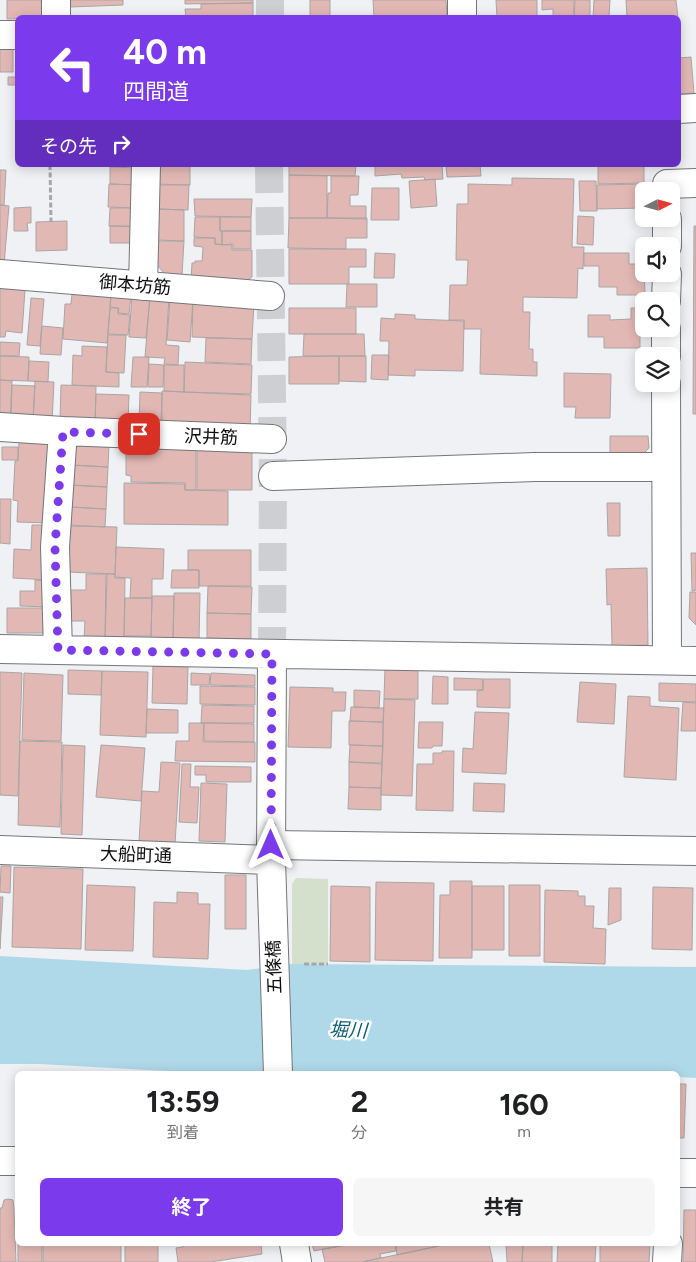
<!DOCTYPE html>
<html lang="ja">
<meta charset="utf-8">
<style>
body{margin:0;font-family:Figtree,"Noto Sans JP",sans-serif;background:#f6f6f6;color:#202124;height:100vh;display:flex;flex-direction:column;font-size:19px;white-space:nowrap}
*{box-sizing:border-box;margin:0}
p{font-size:16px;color:#757577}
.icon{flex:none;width:28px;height:28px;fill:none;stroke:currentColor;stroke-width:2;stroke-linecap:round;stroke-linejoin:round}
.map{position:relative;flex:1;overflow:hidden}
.side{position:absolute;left:15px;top:1071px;width:665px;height:175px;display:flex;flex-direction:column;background:#fff;border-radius:8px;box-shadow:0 2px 12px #0003}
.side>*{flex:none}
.guide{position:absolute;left:15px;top:15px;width:666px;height:152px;border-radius:8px;box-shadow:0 2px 12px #0003;background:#7c3aed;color:#fff;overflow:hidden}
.needle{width:32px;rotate:84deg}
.fabs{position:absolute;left:635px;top:182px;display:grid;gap:10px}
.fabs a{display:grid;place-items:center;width:45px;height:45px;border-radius:8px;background:#fff;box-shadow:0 2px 12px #0003;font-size:25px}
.pin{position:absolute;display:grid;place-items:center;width:42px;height:42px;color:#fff;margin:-21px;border-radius:10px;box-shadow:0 2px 8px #0006}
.me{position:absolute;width:55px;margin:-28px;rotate:0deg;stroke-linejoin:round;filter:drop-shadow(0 0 4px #0008)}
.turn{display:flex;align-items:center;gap:18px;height:105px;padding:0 25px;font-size:22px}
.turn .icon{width:65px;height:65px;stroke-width:2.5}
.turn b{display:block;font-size:35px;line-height:42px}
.then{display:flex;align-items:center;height:48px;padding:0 25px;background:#0003;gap:10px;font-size:19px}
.eta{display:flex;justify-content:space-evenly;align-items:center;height:85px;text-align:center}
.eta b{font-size:30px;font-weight:700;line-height:35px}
.button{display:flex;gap:10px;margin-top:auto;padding:10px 25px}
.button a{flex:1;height:58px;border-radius:8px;background:#7c3aed;color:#fff;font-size:20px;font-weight:700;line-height:58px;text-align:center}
.button a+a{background:#f6f6f6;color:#202124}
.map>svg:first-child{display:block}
</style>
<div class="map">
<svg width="696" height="1262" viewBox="0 0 696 1262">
<rect width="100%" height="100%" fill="#eff1f5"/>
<path fill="#d4e0cb" d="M 296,878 L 328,879 L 328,964 L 292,964 L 292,884 Z"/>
<path fill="#afd9e9" d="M 0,956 L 247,970 L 292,964 L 696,967 L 696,1078 L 678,1077 L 678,1074 L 220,1074 L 39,1064 L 0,1064 Z"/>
<path fill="#e2b8b4" stroke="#aaa5a5" d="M 7,0 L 42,0 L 42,14 L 39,18 L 7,19 Z
M 69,0 L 123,0 L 123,5 L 70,7 Z
M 185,0 L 253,0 L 253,3 L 185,4 Z
M 310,0 L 330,0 L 330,18 L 310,18 Z
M 373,0 L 446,0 L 447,18 L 374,18 Z
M 496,0 L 537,0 L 537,18 L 497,18 Z
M 542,0 L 574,0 L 574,18 L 553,18 L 553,9 L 542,10 Z
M 575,0 L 590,0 L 590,18 L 574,18 Z
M 594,0 L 610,0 L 609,18 L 593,18 Z
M 626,0 L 676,0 L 678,18 L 627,18 Z
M 253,3 L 253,18 L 186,18 L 185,9 L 201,9 L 201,4 Z
M 0,44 L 13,44 L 13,72 L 0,72 Z
M 691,57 L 694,93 L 679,94 L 679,58 Z
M 8,77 L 18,77 L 18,150 L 16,150 L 17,85 L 8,85 Z
M 155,165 L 190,165 L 190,185 L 155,184 Z
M 289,165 L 356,165 L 355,176 L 289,175 Z
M 375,165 L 442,165 L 443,179 L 425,180 L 424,177 L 402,178 L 401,174 L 375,176 Z
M 446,165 L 480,165 L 481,176 L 447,177 Z
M 598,165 L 644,165 L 644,183 L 598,184 Z
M 110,167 L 138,168 L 137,185 L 110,184 Z
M 0,170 L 6,170 L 4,205 L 0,205 Z
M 289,175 L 327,176 L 327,218 L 289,218 Z
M 331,176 L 359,176 L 358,195 L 350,195 L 350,206 L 366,206 L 366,219 L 327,218 L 328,193 L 331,193 Z
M 512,178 L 574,179 L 572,247 L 584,247 L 583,269 L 578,268 L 577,298 L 523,297 L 523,312 L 530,312 L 529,349 L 533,349 L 533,362 L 537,362 L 537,376 L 480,374 L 481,329 L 464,329 L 464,320 L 449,320 L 450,285 L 467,285 L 468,260 L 456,260 L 457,204 L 468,204 L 468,184 L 512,185 Z
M 435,179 L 437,206 L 411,208 L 409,181 Z
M 579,181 L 596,181 L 597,211 L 580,211 Z
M 109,184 L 137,185 L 137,208 L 108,207 Z
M 644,184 L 644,208 L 597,209 L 597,185 Z
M 158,185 L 189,185 L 188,210 L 158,209 Z
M 372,188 L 399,188 L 399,220 L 371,220 Z
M 194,199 L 252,199 L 251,217 L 195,216 Z
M 0,205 L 9,206 L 4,265 L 0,265 Z
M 31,207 L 31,223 L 27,223 L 28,231 L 14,231 L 14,208 Z
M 110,208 L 137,208 L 137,226 L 109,226 Z
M 158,209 L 184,210 L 184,241 L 157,240 Z
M 578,216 L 594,217 L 593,245 L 577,244 Z
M 195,217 L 220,217 L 220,231 L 222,231 L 222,245 L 215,244 L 215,238 L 194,237 Z
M 220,217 L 251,217 L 251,231 L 220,231 Z
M 289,218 L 367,218 L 367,238 L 346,238 L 346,249 L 288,248 Z
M 67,221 L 67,250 L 36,251 L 36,222 Z
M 110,226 L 137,227 L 136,243 L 110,243 Z
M 694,226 L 696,226 L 696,414 L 693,414 Z
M 222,231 L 251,231 L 251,249 L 233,249 L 233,244 L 222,245 Z
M 194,238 L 215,238 L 215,244 L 232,245 L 232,250 L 252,250 L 252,277 L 241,284 L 191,281 L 192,263 L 195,263 L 195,261 L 202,261 L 203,247 L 194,246 Z
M 157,241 L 184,241 L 182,275 L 165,274 L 157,265 Z
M 289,249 L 366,249 L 366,267 L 349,267 L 349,284 L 289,284 Z
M 375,253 L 395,254 L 394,278 L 374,278 Z
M 584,253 L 629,253 L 629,264 L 644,264 L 645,295 L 617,295 L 617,287 L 599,287 L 599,266 L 584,266 Z
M 347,284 L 377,284 L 377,307 L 346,307 Z
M 0,288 L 25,290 L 22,333 L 6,331 L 5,337 L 0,337 Z
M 111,293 L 131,295 L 129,314 L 118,313 L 119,308 L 110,307 Z
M 72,294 L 111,297 L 107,343 L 63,339 L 65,304 L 71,304 Z
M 132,295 L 150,296 L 146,338 L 129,337 Z
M 150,296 L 169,298 L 166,345 L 179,346 L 178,365 L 164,364 L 165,358 L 145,357 Z
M 637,296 L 644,296 L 644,328 L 640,328 L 640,348 L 604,348 L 604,337 L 588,337 L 588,315 L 610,315 L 610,320 L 631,319 L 631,308 L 637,308 Z
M 31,298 L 44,299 L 40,346 L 27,345 Z
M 170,298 L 193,300 L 190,342 L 167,340 Z
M 193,300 L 254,303 L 252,339 L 192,337 Z
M 110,308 L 118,308 L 118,314 L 130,315 L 128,335 L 108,334 Z
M 289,308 L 356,308 L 356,334 L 289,334 Z
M 395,314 L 415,315 L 415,319 L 464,321 L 463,371 L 415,370 L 415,376 L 388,375 L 389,341 L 380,341 L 381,318 L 395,319 Z
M 42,326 L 63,328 L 61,355 L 40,354 Z
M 304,334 L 364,334 L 365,356 L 303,356 Z
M 108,335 L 126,335 L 124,373 L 106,372 Z
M 206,338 L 252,339 L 251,364 L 205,362 Z
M 0,342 L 20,343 L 19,356 L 0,356 Z
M 82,346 L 107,347 L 106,372 L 119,373 L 119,387 L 72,385 L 73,355 L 82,356 Z
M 372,355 L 389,355 L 388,380 L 371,379 Z
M 0,356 L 29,357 L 28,381 L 0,380 Z
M 339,356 L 339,384 L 289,384 L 289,357 Z
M 339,356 L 366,356 L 366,382 L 339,381 Z
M 133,357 L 149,357 L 147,387 L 131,387 Z
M 29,361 L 49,362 L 48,382 L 28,381 Z
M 185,362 L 252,365 L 251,394 L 184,392 Z
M 149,364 L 164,365 L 163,387 L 148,387 Z
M 164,365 L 184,365 L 184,392 L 164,391 Z
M 564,373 L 611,374 L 610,418 L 575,418 L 576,407 L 564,407 Z
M 0,380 L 12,381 L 10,421 L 0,416 Z
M 35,381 L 54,382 L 52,422 L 33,421 Z
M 12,385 L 35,386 L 33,420 L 11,419 Z
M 61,385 L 96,386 L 95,423 L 60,421 Z
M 162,391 L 251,395 L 250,430 L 162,427 Z
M 140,392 L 162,393 L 161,424 L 139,424 Z
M 96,394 L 129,395 L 128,425 L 95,423 Z
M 610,436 L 648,436 L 649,448 L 639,458 L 610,457 Z
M 19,442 L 54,443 L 51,523 L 17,522 L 18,501 L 13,500 L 15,461 L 18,461 Z
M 72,443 L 109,444 L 108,467 L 71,465 Z
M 126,446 L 196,446 L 196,490 L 185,490 L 185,483 L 131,482 L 131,476 L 126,475 Z
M 2,447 L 18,447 L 18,460 L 2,460 Z
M 197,450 L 252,450 L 252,490 L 197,490 Z
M 71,465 L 108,467 L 107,487 L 70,485 Z
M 124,483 L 185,484 L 185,490 L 228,491 L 228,525 L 124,524 Z
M 70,485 L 107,487 L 106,509 L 70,507 Z
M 0,499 L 11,499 L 10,544 L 0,543 Z
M 607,503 L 620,503 L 620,536 L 608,536 Z
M 70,507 L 106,509 L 105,527 L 68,525 Z
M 32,525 L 51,525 L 49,580 L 13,578 L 14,549 L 31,550 Z
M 68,526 L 117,527 L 115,574 L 67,572 Z
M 116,547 L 164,549 L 163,579 L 152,579 L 152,598 L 130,598 L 131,578 L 115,577 Z
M 188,550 L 251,550 L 251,586 L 199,586 L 199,570 L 188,570 Z
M 691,553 L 696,553 L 696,590 L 692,591 Z
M 647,568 L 648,645 L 612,646 L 611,604 L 607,605 L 606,569 Z
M 172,570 L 199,570 L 199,588 L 171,588 Z
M 86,574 L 106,574 L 105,639 L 84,639 L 85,621 L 66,621 L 67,590 L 86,590 Z
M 107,574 L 115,574 L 115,578 L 125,578 L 124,639 L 105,639 Z
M 35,580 L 49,581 L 49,607 L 20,606 L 20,591 L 35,591 Z
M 208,586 L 252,587 L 251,614 L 207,613 Z
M 690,592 L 696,592 L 696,625 L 689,618 Z
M 174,593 L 200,593 L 199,641 L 173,641 Z
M 152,596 L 174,596 L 173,641 L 151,641 Z
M 125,598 L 152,598 L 151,636 L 124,636 Z
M 7,608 L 49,608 L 49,633 L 7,633 Z
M 207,613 L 251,614 L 251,639 L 207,638 Z
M 153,666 L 188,667 L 187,704 L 152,703 Z
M 385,667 L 418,668 L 418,699 L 384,699 Z
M 68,670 L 102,671 L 101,695 L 68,694 Z
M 102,671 L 148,672 L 146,737 L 100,735 Z
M 0,672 L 22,673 L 18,796 L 0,795 Z
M 24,673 L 63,675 L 61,741 L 22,740 Z
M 191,673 L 210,674 L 209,685 L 191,685 Z
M 211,673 L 255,675 L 255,686 L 210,685 Z
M 433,676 L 448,677 L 448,704 L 432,704 Z
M 454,678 L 483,679 L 483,690 L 454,690 Z
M 483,679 L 510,679 L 510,708 L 477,707 L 477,691 L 483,690 Z
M 580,682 L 616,684 L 614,724 L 577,722 Z
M 659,683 L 696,684 L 696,702 L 659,701 Z
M 200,686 L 255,687 L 255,705 L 200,704 Z
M 290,687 L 333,688 L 333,692 L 346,692 L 345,711 L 332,711 L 331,748 L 288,747 Z
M 354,690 L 380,691 L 379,708 L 354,707 Z
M 628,696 L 650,697 L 650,706 L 679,708 L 676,780 L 624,777 Z
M 384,699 L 415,700 L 412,796 L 381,795 Z
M 683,702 L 696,703 L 696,731 L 681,731 Z
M 202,705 L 254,706 L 254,723 L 201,723 Z
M 351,707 L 384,708 L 383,722 L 350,721 Z
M 147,709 L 178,710 L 178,733 L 146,733 Z
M 475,712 L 509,713 L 506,774 L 462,772 L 463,748 L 473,749 Z
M 349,721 L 383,722 L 383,746 L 349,745 Z
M 419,722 L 443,722 L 442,746 L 433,746 L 432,748 L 418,748 Z
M 189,723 L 204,723 L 203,742 L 255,742 L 255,762 L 175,761 L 176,741 L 189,741 Z
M 204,723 L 254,724 L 254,742 L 204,741 Z
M 20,741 L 62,742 L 60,827 L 18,825 Z
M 63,745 L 85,746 L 82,835 L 61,834 Z
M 101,745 L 145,748 L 141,801 L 96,797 Z
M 350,745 L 383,746 L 382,763 L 349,762 Z
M 442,751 L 454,751 L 453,811 L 416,810 L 417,764 L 433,764 L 433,753 L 442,753 Z
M 161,762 L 180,763 L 175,844 L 139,842 L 142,791 L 159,792 Z
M 349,762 L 382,764 L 381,788 L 349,787 Z
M 182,764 L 191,764 L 190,787 L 199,787 L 197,823 L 179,822 Z
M 195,766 L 251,767 L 251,782 L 206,782 L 206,775 L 195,775 Z
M 201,783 L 227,784 L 225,842 L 199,841 Z
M 474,783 L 505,784 L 504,812 L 473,811 Z
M 349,787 L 381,788 L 381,810 L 348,809 Z
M 1,866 L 11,866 L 10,893 L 0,892 Z
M 14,867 L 83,869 L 81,949 L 12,947 Z
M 225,875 L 246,875 L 246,929 L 225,929 Z
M 450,881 L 472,881 L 472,958 L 439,958 L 440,895 L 450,895 Z
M 376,882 L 434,883 L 433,961 L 375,960 Z
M 87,885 L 135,887 L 133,951 L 85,950 Z
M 509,885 L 540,885 L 540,956 L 509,956 Z
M 331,886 L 370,887 L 370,962 L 330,961 Z
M 472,886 L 504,886 L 504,950 L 472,950 Z
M 653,887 L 693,888 L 692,950 L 652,949 Z
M 609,888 L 621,888 L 621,920 L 608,925 Z
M 545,890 L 578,891 L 578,896 L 585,896 L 585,906 L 594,906 L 593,928 L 606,929 L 605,964 L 544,962 Z
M 177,892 L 198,893 L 198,904 L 210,904 L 208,959 L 153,957 L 154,902 L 177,903 Z
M 0,897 L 3,897 L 0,949 Z
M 678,1084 L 686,1084 L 684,1138 L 678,1138 Z
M 8,1199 L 13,1200 L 14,1209 L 16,1262 L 0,1262 L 0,1208 L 2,1208 L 4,1200 Z
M 684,1210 L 696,1210 L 696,1262 L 683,1262 Z
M 18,1244 L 42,1244 L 42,1262 L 18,1262 Z
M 43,1244 L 121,1244 L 121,1262 L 43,1262 Z
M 125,1244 L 158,1244 L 158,1262 L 125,1262 Z
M 183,1244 L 261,1244 L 262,1254 L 211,1262 L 178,1262 L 176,1248 L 183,1247 Z
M 312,1244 L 352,1244 L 314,1251 Z
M 352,1244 L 395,1244 L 396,1251 L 380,1254 L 381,1258 L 362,1262 L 325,1262 L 322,1249 Z
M 396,1244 L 438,1244 L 439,1246 L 397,1255 Z
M 448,1244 L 489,1244 L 493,1262 L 362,1262 Z
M 506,1244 L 523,1244 L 522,1262 L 507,1262 Z
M 523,1244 L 552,1244 L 552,1262 L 522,1262 Z
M 558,1244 L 596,1244 L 595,1262 L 557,1262 Z
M 600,1244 L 650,1244 L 649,1262 L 600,1262 Z"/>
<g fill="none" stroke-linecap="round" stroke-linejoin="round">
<path stroke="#cdcfd3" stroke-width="28" stroke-dasharray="28 14" stroke-linecap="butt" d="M 270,0 L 270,18
M 269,165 L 273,476 L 272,654"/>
<g stroke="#747679" stroke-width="30">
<path id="street" d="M 462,0 L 462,18
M 56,18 L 56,0
M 0,35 L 18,35
M 679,109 L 696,108
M 667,191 L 667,184 L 696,183
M 667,246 L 667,219
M 0,274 L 270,296
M 143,286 L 146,165
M 666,301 L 667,274
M 666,356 L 666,329
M 666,384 L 667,660
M 0,427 L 63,431 L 272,439
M 273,476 L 534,467 L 666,467
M 0,649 L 696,661
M 58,650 L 55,547 L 63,431
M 272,654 L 271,860 L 278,1074
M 0,850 L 271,860
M 294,1244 L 297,1262
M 667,1262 L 668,1244"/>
</g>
<g stroke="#747679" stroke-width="30">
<path id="secondary" d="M 271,845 L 696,851
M 0,1161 L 18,1161
M 678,1173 L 696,1173"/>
</g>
<path stroke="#a5a7aa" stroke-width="3" stroke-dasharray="5 2.5" stroke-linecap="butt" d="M 50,165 L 51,221
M 304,964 L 328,964"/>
<use href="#street" stroke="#fff" stroke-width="28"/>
<use href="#secondary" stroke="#fff" stroke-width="28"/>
</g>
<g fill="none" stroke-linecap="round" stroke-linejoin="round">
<path stroke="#7c3aed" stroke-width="9" stroke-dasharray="0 16.2" d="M 139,434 L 63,432 L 55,547 L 58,650 L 272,654 L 271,845"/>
</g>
<g text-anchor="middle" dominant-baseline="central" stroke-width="5" stroke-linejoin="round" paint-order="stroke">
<g font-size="18" fill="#0e0e10" stroke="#fefefe">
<text transform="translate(135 285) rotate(5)">御本坊筋</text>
<text transform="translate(211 437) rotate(2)">沢井筋</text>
<text transform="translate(136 855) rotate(2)">大船町通</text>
<text transform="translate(274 967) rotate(-92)">五條橋</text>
</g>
<g font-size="19" font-style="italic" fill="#095c73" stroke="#fefefe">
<text transform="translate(348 1030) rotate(3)">堀川</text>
</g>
</g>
</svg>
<div class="fabs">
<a><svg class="needle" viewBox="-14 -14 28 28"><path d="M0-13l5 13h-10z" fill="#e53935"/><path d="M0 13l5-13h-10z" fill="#757577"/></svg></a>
<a><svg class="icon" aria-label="sound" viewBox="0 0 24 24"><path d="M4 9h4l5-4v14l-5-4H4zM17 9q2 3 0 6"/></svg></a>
<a><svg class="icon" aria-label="search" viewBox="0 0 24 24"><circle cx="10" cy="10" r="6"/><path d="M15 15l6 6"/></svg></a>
<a><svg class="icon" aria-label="layers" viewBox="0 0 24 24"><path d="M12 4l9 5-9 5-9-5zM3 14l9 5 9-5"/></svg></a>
</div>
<div class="pin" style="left:139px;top:434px;background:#d93025"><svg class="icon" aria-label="arrive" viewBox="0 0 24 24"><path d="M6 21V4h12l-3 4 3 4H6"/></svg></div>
<svg class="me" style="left:271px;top:845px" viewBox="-20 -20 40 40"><path d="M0-17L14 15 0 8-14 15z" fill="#7c3aed" stroke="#fff" stroke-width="4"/></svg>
<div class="guide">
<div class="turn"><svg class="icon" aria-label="left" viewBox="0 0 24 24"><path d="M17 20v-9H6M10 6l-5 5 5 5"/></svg><div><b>40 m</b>四間道</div></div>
<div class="then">その先<svg class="icon" aria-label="right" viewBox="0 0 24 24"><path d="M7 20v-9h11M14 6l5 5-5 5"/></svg></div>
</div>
<section class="side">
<div class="eta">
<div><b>13:59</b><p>到着</p></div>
<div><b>2</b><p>分</p></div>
<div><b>160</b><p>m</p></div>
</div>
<div class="button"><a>終了</a><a>共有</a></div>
</section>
</div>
